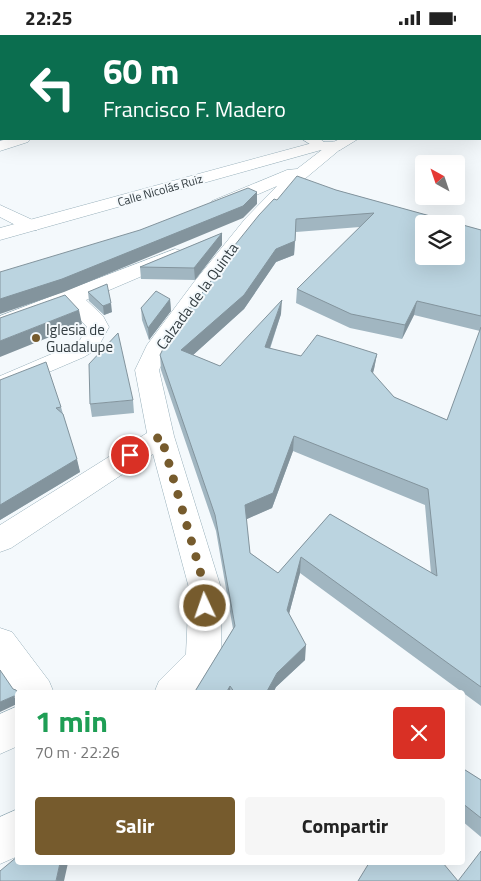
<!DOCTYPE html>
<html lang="es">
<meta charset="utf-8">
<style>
body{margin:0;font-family:"Titillium Web",sans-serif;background:#f6f6f6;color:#222;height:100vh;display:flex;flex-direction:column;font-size:19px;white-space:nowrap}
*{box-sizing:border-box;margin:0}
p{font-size:16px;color:#767676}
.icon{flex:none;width:28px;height:28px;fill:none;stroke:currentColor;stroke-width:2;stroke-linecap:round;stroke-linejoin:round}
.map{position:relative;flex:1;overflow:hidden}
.side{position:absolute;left:15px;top:655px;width:450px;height:175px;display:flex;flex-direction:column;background:#fff;border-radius:5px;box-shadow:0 5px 20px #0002}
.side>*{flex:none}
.banner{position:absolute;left:0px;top:0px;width:481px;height:105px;box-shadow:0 5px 20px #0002;background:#0b6e4f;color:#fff;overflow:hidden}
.needle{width:32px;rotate:320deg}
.fabs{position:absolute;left:415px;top:120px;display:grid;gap:10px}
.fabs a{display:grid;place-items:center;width:50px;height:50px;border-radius:5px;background:#fff;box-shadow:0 5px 20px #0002;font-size:25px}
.pin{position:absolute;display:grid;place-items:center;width:42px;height:42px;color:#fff;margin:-21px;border:2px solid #fff;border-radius:50%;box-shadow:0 1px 5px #0007}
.me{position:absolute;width:55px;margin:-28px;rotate:357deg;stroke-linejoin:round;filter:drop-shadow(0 0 4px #0008)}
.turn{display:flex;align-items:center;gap:18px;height:105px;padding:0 20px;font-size:22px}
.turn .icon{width:65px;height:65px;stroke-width:2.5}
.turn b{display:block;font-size:35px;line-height:42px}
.round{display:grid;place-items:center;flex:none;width:52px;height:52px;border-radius:5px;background:#f6f6f6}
.headline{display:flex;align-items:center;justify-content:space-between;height:85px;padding:0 20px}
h1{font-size:30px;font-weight:700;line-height:38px;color:#1e9e55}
.cta{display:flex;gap:10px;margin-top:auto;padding:10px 20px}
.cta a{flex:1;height:58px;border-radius:5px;background:#765b2d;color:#fff;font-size:20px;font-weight:700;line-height:58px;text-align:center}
.cta a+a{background:#f6f6f6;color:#222}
.status{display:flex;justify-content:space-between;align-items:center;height:35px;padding:0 25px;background:#fff;direction:ltr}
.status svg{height:14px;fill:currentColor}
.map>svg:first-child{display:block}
</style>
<div class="status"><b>22:25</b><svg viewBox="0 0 49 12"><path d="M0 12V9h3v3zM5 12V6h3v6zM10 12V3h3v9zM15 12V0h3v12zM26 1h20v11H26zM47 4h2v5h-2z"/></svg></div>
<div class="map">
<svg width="481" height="846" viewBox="0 0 481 846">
<rect width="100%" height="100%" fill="#f4f9fc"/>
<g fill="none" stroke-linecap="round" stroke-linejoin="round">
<g stroke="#97afba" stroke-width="1">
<path id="street" d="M 0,5 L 1,5 L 1,11 L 0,11 Z
M 0,39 L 1,39 L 1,47 L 0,47 Z
M 0,82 L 1,82 L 1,91 L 0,91 Z
M 302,104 L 320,104 L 328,110 L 335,107 L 343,112 L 295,152 L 257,192 L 208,255 L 171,310 L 159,335 L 174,401 L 221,553 L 221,625 L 216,636 L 196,658 L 154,658 L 159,646 L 186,619 L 189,553 L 153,419 L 11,513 L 0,517 L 0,490 L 147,398 L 135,335 L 147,310 L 194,247 L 245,184 L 277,151 L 224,174 L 212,174 L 209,170 L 212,166 L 287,135 L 297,134 L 323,114 L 316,113 Z
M 0,170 L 37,187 L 40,191 L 37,195 L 25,195 L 0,182 Z
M 175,214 L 182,216 L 185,220 L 182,224 L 86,265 L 103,281 L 109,292 L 97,314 L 84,322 L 0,358 L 0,341 L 68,312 L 80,305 L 87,292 L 68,272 L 0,296 L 0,281 Z
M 0,593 L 12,597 L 49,646 L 54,658 L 18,658 L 18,662 L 0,636 Z
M 18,671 L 18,711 L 0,719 L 0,679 Z
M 18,774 L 18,821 L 0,829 L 0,782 Z"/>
</g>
<g stroke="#97afba" stroke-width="1">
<path id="secondary" d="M 8,104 L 30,104 L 28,107 L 0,116 L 0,106 Z
M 340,104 L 358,104 L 340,115 L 321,115 L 0,205 L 0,193 L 316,107 L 333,107 Z"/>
</g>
<use href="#street" fill="#fff" fill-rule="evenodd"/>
<use href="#secondary" fill="#fff" fill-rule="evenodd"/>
</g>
<path fill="#a1b6c1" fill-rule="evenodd" d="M 336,155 L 481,195 L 481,671 L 300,538 L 289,579 L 305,625 L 276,652 L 273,658 L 194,658 L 233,594 L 216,496 L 161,335 L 160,320 L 191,273 L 218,237 L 218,231 L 277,165 ZM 360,192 L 297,254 L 296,268 L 350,293 L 402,304 L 414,280 L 480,296 L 447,385 L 394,362 L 373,339 L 377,319 L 301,321 L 270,314 L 281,279 L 220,331 L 193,320 L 244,274 L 276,227 L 294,220 L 296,197 ZM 293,416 L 425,470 L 431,538 L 330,479 L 278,538 L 250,518 L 246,484 L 272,473 Z
M 222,198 L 222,210 L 195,245 L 141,244 L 140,232 Z
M 88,257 L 112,277 L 104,280 L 89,266 Z
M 170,264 L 171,276 L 149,305 L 142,285 L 141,273 Z
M 0,345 L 61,372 L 80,437 L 0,485 Z
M 133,365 L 134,378 L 92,382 L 90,369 Z
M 462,733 L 481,745 L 481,802 L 462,786 Z"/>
<path fill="#83949d" d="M 257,157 L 257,169 L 243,183 L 64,257 L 0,279 L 0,264 Z
M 296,184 L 294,220 L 276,227 L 244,274 L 182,330 L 181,315 Z
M 222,198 L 222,210 L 195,245 L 194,233 Z
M 170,264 L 171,276 L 149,305 L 148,293 Z
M 282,265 L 281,279 L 265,327 L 265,312 Z
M 417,266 L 414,280 L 402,304 L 405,290 Z
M 111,268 L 112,277 L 104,280 L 103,271 Z
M 79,275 L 82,289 L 0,322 L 0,306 Z
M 377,319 L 374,334 L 368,351 L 371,336 Z
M 294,401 L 293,416 L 272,473 L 245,485 L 245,470 Z
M 77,424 L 80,437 L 0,485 L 0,470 Z
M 301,522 L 300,538 L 286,590 L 287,575 Z
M 306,610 L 305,625 L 276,652 L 273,658 L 266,658 L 277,638 Z
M 230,651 L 230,658 L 226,658 Z
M 14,661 L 18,669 L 18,672 L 17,669 L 0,677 L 0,667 Z
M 60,828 L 68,828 L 64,846 L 56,846 Z"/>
<path fill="#bbd4e0" stroke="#83949d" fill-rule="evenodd" d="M 297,141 L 336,155 L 481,195 L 481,281 L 417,266 L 405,290 L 351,279 L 297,254 L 374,178 L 296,184 L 295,206 L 276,214 L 244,260 L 181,315 L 220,331 L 282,265 L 265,312 L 301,321 L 317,300 L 377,319 L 371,336 L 394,362 L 447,385 L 481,292 L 481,652 L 301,522 L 287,575 L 306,610 L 277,638 L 266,658 L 235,658 L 230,651 L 226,658 L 194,658 L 235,591 L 215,480 L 160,320 L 172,296 L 188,272 L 191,273 L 222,231 L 218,231 L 259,180 L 274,164 L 277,165 ZM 424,189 L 456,189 L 456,221 L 424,221 ZM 294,401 L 428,454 L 437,541 L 330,479 L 278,538 L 250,518 L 245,470 L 273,458 Z
M 248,153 L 257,157 L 243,171 L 62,244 L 0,264 L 0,237 L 140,195 Z
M 222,198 L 194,233 L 140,232 Z
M 107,249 L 111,268 L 103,271 L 88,257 Z
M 156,256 L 170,264 L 148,293 L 141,273 Z
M 65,260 L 79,275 L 0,306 L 0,283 Z
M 118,298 L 133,365 L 90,369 L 89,329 Z
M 46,327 L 61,372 L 56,373 L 63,379 L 77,424 L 0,470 L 0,345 Z
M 0,635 L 13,654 L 16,655 L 18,658 L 18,669 L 16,670 L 16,662 L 14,661 L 0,667 Z
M 462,733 L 481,745 L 481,783 L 462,768 Z
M 481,816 L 481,846 L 358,846 L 369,828 L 443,828 L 458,846 Z
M 18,821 L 18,828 L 60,828 L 56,846 L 0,846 L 0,836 Z"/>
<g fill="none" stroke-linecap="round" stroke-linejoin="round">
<path stroke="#765b2d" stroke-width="9" stroke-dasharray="0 16.2" d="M 130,420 L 161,401 L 205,553 L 205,571"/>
</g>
<circle fill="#765b2d" stroke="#f4f9fc" stroke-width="2" cx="36" cy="303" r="5"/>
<g text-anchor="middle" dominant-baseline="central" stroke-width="4" stroke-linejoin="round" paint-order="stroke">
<g font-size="12" fill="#333d41" stroke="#f4f9fc">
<text transform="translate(160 155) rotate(-16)">Calle Nicolás Ruiz</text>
</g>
<g font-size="15" fill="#333d41" stroke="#f4f9fc">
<text transform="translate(197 261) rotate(-54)">Calzada de la Quinta</text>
</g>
<g font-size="15" fill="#333d41" stroke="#f4f9fc" text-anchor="start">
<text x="46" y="294">Iglesia de<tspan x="46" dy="17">Guadalupe</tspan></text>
</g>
</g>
</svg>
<div class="fabs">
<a><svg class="needle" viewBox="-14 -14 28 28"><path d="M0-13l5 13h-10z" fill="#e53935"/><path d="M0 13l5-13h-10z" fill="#767676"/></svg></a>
<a><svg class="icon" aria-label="layers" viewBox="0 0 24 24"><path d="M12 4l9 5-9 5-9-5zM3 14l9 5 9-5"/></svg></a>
</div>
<div class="pin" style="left:130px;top:420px;background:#d93025"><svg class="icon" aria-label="arrive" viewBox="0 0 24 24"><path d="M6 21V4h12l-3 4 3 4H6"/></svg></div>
<svg class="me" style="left:205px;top:571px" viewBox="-20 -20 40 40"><circle r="17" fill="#765b2d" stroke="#fff" stroke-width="3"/><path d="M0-11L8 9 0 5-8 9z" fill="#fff"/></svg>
<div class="banner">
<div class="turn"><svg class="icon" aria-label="left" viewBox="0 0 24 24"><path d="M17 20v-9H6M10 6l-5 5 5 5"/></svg><div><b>60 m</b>Francisco F. Madero</div></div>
</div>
<section class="side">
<div class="headline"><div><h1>1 min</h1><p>70 m · 22:26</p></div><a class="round" style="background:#d93025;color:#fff"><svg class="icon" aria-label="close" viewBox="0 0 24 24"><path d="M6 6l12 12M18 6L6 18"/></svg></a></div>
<div class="cta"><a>Salir</a><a>Compartir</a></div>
</section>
</div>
